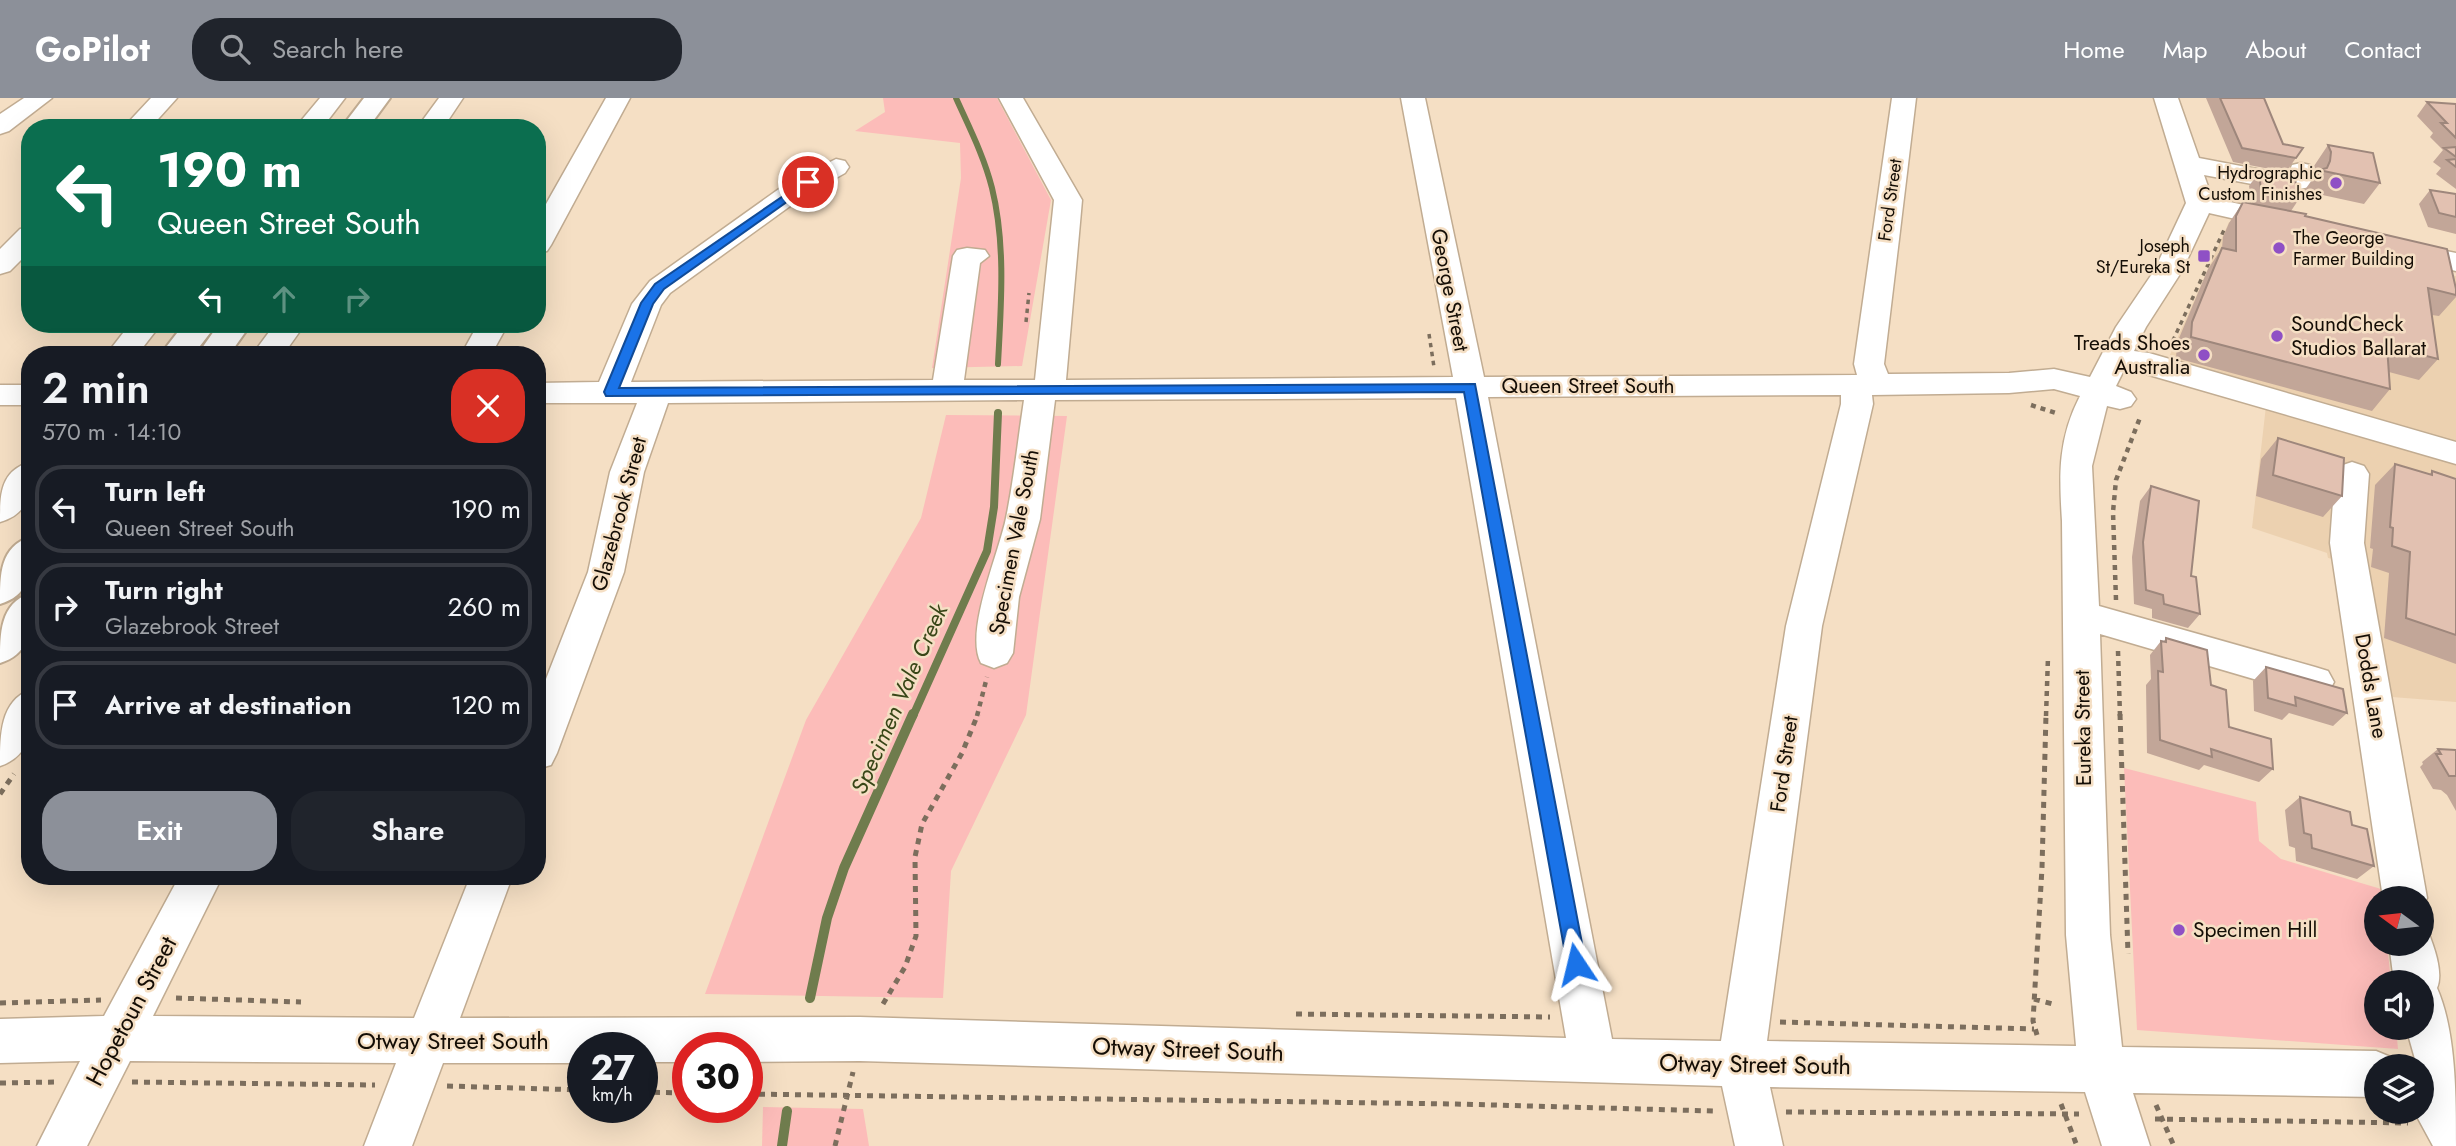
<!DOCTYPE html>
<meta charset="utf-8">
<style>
body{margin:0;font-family:Jost,sans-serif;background:#20242c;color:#f1f3f6;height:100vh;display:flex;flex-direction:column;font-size:26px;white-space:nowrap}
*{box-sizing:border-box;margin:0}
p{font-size:23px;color:#9ea1a6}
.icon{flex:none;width:38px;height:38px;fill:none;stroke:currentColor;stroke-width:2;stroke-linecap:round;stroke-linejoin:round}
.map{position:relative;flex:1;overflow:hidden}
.panel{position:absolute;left:21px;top:248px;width:525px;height:539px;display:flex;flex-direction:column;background:#171b24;border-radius:28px;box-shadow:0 7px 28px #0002}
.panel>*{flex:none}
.hud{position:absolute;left:21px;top:21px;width:525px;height:214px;border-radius:28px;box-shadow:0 7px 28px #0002;background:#0b6e4f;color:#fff;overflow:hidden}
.needle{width:46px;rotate:285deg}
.buttons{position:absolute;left:2364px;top:788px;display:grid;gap:14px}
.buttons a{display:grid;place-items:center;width:70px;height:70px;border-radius:50%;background:#171b24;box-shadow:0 7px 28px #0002;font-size:35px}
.speed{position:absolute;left:567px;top:934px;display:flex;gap:14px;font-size:35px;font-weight:700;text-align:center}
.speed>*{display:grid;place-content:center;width:91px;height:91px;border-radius:50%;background:#171b24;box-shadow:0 7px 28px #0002;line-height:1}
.speed small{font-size:18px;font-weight:400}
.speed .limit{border:10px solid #d22;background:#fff;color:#111}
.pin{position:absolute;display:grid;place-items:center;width:60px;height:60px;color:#fff;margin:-30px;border:4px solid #fff;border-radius:50%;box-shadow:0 2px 7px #0007}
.me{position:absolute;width:77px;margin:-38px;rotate:350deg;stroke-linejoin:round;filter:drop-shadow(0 0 5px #0008)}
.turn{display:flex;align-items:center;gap:24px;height:147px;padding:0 21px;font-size:32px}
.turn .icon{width:91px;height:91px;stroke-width:2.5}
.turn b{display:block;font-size:49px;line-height:60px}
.lanes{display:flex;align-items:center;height:66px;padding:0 21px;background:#0003;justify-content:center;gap:35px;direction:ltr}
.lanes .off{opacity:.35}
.round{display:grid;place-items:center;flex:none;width:74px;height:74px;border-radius:28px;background:#20242c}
.head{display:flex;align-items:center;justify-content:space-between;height:119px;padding:0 21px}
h1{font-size:42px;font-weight:600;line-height:52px}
.action{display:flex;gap:14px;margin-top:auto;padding:14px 21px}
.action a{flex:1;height:80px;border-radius:28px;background:#8c9099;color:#fff;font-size:28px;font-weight:600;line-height:80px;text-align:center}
.action a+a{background:#20242c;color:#f1f3f6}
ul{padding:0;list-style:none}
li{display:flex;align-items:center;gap:21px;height:88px;margin:0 14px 10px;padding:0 7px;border:4px solid #363941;border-radius:28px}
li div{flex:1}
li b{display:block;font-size:26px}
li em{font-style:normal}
header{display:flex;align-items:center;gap:42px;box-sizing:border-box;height:98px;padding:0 35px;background:#8c9099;color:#fff}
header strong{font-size:33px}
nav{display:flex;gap:38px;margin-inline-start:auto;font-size:24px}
.search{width:490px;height:63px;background:#20242c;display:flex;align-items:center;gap:18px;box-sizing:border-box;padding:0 24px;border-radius:28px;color:#9ea1a6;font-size:26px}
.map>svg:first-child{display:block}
</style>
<header>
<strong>GoPilot</strong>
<div class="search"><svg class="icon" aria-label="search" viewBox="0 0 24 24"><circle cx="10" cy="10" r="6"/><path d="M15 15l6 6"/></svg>Search here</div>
<nav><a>Home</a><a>Map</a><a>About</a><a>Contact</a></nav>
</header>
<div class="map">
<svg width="2456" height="1048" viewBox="0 0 2456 1048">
<rect width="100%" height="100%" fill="#f5dfc4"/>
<path fill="#ecd1b0" d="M 2229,124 L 2456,178 L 2456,604 L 2392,599 L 2368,468 L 2328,460 L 2327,455 L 2252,430 L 2266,308 L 2161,277 Z"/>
<path fill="#fcbcb9" d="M 883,0 L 997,0 L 1051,102 L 1022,268 L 932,270 L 961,80 L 960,45 L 855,33 L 885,14 Z
M 946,317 L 1067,318 L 1026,617 L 951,773 L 943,900 L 705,896 L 806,622 L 921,420 Z
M 2124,670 L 2256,704 L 2259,743 L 2281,761 L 2381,791 L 2382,800 L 2376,800 L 2376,845 L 2387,845 L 2391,884 L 2376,884 L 2376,929 L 2396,929 L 2398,951 L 2137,932 Z
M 763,1009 L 863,1011 L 869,1048 L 762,1048 Z"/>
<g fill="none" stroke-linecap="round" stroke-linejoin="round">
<path stroke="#6f7c4d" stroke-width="6" d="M 956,0 C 969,29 984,58 992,90 C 1006,147 1001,208 998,266"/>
<path stroke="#6f7c4d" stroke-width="8" d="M 913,618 L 987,453 L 994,409 L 998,315"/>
<path stroke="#6f7c4d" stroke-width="10" d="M 810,900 L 827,820 L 844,770 L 913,616
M 782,1048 L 787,1013"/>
<g stroke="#c1ac92" stroke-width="3">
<path id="minor" d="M 24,0 L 52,0 L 9,33 L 0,36 L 0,16 Z
M 151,0 L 177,0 L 150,30 L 123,30 Z
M 320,0 L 345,0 L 322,30 L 295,30 Z
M 439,0 L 463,0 L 443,30 L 417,30 Z
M 606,0 L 630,0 L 551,147 L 547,153 L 537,155 L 537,122 Z
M 999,0 L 1023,0 L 1082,102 L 1066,282 L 1453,279 L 1401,0 L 1425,0 L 1484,279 L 1857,277 L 1854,266 L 1892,0 L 1916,0 L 1884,266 L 1888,276 L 2009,275 L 2054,271 L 2090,279 L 2116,229 L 2154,173 L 2186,105 L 2154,0 L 2178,0 L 2199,60 L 2288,77 L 2292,67 L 2301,65 L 2310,67 C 2316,75 2316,81 2310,89 L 2289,93 L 2204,77 L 2212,100 L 2294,118 L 2298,124 L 2294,130 L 2284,132 L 2209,115 L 2182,173 L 2146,229 L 2134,253 L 2149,255 L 2456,344 L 2456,366 L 2149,277 L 2126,268 L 2116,288 L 2131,294 L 2136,301 L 2131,308 L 2120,311 L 2107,308 L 2092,368 L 2099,508 L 2315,569 L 2328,573 L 2334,584 L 2328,595 L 2315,599 L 2100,536 L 2110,837 L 2122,949 L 2376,953 L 2393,960 L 2396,968 L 2376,968 L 2376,999 L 2133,995 L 2150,1048 L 2102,1048 L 2085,994 L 1770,989 L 1783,1048 L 1735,1048 L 1722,988 L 860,963 L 747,964 L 747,950 L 688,950 L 688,964 L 642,964 L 642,950 L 583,950 L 583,965 L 443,965 L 412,1048 L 364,1048 L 396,965 L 130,963 L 87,1048 L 37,1048 L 80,963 L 0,965 L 0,921 L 104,918 L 179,779 L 222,779 L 153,918 L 414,920 L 470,779 L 512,779 L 460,920 L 860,919 L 1566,940 L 1456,300 L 1055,302 L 1040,421 L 1019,499 L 1013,555 L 1007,565 L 994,570 L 981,565 C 964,534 999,455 1006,420 C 1014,381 1018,341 1024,302 L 668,305 L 644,374 L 624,474 L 557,655 L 551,667 L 537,671 L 537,604 L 588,474 L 610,374 L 637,305 L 537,305 L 537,285 L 599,284 L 632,206 L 650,183 L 786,86 L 836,61 L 845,63 L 849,69 L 845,75 L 804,98 L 670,195 L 661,207 L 631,284 L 933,282 L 953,158 L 957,152 L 967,150 L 985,152 L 989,158 L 980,165 L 964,282 L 1035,282 L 1054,102 ZM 2054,291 L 2080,298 C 2058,341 2059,376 2062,423 L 2066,837 L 2076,948 L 1767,943 L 1822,528 L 1873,306 L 1872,297 L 2009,295 ZM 1841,297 L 1841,306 L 1786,528 L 1721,943 L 1612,941 L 1488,299 Z
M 30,129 L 30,153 L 10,173 L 0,176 L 0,151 L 20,131 Z
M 2402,144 L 2456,155 L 2456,173 L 2392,158 L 2388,152 L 2392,146 Z
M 130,226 L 161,226 L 137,257 L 106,257 Z
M 275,226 L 305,226 L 283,257 L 252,257 Z
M 478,226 L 508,226 L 491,257 L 461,257 Z
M 0,287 L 30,287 L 30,307 L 0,307 Z
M 30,364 C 30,391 32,415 0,424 C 0,397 0,373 30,364 Z
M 2352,364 L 2364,368 L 2369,376 L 2364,445 L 2427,800 L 2422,810 L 2422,800 L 2383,800 L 2330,445 L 2335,376 L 2340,368 Z
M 30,592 C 30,623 36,656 0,668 C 0,638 0,603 30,592 Z
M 2422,829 L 2427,831 C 2433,846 2444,874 2437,890 C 2456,933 2456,998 2456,1048 L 2433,1048 L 2414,1013 L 2422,1013 L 2422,968 L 2404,968 L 2415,961 L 2406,929 L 2422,929 L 2422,884 L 2394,884 L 2389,845 L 2422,845 Z"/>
</g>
<g stroke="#c1ac92" stroke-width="4">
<path id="major" d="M 364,0 L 390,0 L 368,30 L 341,30 Z
M 184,226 L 217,226 L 193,257 L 160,257 Z
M 219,226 L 251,226 L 229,257 L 197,257 Z
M 30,439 C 30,468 34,496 0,506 C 0,476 0,449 30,439 Z
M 30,495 C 30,525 35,554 0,565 C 0,535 0,506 30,495 Z"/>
</g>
<path stroke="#7c6e5d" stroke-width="3.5" stroke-dasharray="4.5 4.5" stroke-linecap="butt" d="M 1026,224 L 1029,195
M 1429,236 L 1434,269
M 2169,251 L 2224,132"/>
<path stroke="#7c6e5d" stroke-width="4.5" stroke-dasharray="5 5" stroke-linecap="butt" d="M 2031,307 L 2059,316
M 2116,502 L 2113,414 L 2116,382 L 2141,317
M 2118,553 L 2120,618
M 977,618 L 987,579
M 2046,618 L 2048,559"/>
<path stroke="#7c6e5d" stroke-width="5" stroke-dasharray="6 6" stroke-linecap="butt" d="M 2120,616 L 2128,856
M 0,696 L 14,676
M 176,900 L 301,904
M 2034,901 L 2053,906
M 0,905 L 101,902
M 883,906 L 905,869 L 916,838 L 915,759 L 922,726 L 962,655 L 978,616
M 1296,916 L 1550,919
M 1780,924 L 2034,931
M 2037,937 L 2033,923 L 2042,770 L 2046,616
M 132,984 L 375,987
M 0,985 L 57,984
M 447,988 L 583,992
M 642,994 L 688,995
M 747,996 L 1456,1006 L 1714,1013
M 2061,1006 L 2077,1048
M 2156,1007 L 2174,1048
M 1786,1014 L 2079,1016
M 2155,1021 L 2408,1025
M 835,1048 L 853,974"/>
<use href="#minor" fill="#fff" fill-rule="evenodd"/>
<use href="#major" fill="#fff" fill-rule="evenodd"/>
</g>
<path fill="#c2a698" d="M 2206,0 L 2264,0 L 2283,46 L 2303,50 L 2286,74 L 2233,64 Z
M 2427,4 L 2456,6 L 2456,91 L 2436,76 L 2441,70 L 2433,64 L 2443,52 L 2430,39 L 2433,35 L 2417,18 Z
M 2328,47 L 2380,85 L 2364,106 L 2304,93 L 2317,75 L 2314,68 Z
M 2259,74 L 2299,101 L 2291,113 L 2305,118 L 2456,191 L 2456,199 L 2439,218 L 2432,217 L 2438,261 L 2419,282 L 2389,274 L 2390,291 L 2372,313 L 2176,260 L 2177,245 L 2208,171 L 2222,150 L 2223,139 L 2229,125 L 2243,104 L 2252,105 L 2249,88 Z
M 2430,92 L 2456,96 L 2456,136 L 2428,129 L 2419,106 Z
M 2278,340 L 2342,398 L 2323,419 L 2256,398 L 2261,361 Z
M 2395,366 L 2429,377 L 2432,373 L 2456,381 L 2456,566 L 2384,540 L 2389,475 L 2371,469 L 2373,451 L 2370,450 L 2375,387 Z
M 2151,388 L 2191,478 L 2200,516 L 2188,530 L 2152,520 L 2152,511 L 2134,506 L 2132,459 L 2140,403 Z
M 2166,540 L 2211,587 L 2229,629 L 2273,671 L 2259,684 L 2204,667 L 2199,672 L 2147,655 L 2146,587 L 2151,581 L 2150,557 L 2161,543 L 2164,543 Z
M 2266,569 L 2347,615 L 2333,628 L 2289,615 L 2282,622 L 2254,613 L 2253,583 Z
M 2438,651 L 2456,652 L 2456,713 L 2447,697 L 2441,692 L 2433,691 L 2420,669 L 2423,666 L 2422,664 Z
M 2300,699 L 2352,727 L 2374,768 L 2357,781 L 2296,763 L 2295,750 L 2289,748 L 2285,712 Z"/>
<path fill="#e2c1b1" stroke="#9e877c" stroke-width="2" d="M 2220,0 L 2264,0 L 2283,46 L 2303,50 L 2296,60 L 2242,50 Z
M 2427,4 L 2456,6 L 2456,40 L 2441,25 L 2447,25 Z
M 2328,47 L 2373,55 L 2380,85 L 2319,72 L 2327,70 L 2330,63 L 2331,54 Z
M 2456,49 L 2456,59 L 2444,50 Z
M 2456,61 L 2456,69 L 2447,62 Z
M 2259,74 L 2295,81 L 2299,101 L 2261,92 Z
M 2430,92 L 2456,96 L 2456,119 L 2439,115 Z
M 2243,104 L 2306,116 L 2305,118 L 2447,151 L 2456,191 L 2456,197 L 2428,190 L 2438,261 L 2387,248 L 2390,291 L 2191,239 L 2192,224 L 2222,150 L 2236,153 L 2236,118 Z
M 2278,340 L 2344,360 L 2342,398 L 2273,377 Z
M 2395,366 L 2432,377 L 2432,373 L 2456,381 L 2456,537 L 2406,520 L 2410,454 L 2392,448 L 2393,430 L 2390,429 Z
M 2151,388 L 2199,403 L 2191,478 L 2196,479 L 2200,516 L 2164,506 L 2163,497 L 2146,492 L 2143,444 Z
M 2166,540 L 2207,552 L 2211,587 L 2226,592 L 2229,629 L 2271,641 L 2273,671 L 2211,651 L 2212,659 L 2160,642 L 2158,573 L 2163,574 L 2161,543 L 2166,544 Z
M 2266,569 L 2343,591 L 2347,615 L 2295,599 L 2296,608 L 2268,600 Z
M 2438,651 L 2456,652 L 2456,678 L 2449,678 L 2436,656 L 2441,656 Z
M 2300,699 L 2350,714 L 2352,727 L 2367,731 L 2374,768 L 2312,750 L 2311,737 L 2304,735 Z"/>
<path fill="#1a73e8" stroke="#114b97" stroke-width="2" d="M 808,81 L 812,82 L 812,86 L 664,191 L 653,206 L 619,290 L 1475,286 L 1586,866 L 1583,872 L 1576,875 L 1570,872 L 1567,866 L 1464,294 L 606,298 L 604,294 L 641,205 L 655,186 Z"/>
<g fill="#8f50c5" stroke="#f5dfc4" stroke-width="2.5">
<circle cx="2336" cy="85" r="7"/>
<circle cx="2279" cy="150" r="7"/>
<rect x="2197" y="151" width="14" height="14" rx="3.5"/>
<circle cx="2277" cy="238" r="7"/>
<circle cx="2204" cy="257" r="7"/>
<circle cx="2179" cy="832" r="7"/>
</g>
<g text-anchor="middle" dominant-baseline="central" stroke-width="5" stroke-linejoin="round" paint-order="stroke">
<g font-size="18" fill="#140d05" stroke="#f5dfc4" text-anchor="end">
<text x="2322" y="75">Hydrographic<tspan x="2322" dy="21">Custom Finishes</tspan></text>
<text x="2293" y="140" text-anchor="start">The George<tspan x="2293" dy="21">Farmer Building</tspan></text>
<text x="2190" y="148">Joseph<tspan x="2190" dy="21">St/Eureka St</tspan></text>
</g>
<g font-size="18" fill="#140d05" stroke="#f5dfc4">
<text transform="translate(1890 102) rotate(-82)">Ford Street</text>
</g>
<g font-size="21" fill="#140d05" stroke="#f5dfc4">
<text transform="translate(1450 192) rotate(79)">George Street</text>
<text x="1588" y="288">Queen Street South</text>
<text transform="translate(619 416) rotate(-75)">Glazebrook Street</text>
<text transform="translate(1014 444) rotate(-79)">Specimen Vale South</text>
<text transform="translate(2371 588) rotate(80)">Dodds Lane</text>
<text transform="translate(2083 630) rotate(-91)">Eureka Street</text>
<text transform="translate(1784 666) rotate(-82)">Ford Street</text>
</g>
<g font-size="21" fill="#140d05" stroke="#f5dfc4" text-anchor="start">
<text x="2291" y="226">SoundCheck<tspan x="2291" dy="24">Studios Ballarat</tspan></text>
<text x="2190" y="245" text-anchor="end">Treads Shoes<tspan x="2190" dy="24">Australia</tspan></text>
<text x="2193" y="832">Specimen Hill</text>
</g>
<g font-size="23" font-style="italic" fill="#384617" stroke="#f5dfc4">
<text transform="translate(899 601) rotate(-66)">Specimen Vale Creek</text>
</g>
<g font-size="24" fill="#140d05" stroke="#f5dfc4">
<text transform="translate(131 913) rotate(-62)">Hopetoun Street</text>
<text x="453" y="942">Otway Street South</text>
<text transform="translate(1188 951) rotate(2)">Otway Street South</text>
<text transform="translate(1755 966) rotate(1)">Otway Street South</text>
</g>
</g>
</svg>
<div class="buttons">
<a><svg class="needle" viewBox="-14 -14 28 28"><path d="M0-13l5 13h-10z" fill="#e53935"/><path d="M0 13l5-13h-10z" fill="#9ea1a6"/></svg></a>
<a><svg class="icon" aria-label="sound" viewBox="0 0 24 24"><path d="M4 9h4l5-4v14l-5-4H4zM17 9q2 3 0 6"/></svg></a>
<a><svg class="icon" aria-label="layers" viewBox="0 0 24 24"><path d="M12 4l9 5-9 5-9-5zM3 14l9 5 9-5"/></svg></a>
</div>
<div class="speed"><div>27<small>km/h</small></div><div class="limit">30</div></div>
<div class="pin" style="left:808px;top:84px;background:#d93025"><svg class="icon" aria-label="arrive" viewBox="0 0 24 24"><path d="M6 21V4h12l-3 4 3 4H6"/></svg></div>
<svg class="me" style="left:1576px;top:866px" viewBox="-20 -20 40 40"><path d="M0-17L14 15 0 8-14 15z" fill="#1a73e8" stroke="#fff" stroke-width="4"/></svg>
<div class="hud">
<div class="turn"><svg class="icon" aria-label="left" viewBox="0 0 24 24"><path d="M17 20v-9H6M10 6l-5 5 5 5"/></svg><div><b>190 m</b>Queen Street South</div></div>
<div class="lanes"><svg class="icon" aria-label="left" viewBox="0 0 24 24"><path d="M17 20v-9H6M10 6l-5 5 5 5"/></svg><svg class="icon off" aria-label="ahead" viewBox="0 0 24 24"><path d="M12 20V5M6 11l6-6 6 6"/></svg><svg class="icon off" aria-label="right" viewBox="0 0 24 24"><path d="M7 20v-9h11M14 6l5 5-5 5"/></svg></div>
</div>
<section class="panel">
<div class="head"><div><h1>2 min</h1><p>570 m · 14:10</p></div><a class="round" style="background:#d93025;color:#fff"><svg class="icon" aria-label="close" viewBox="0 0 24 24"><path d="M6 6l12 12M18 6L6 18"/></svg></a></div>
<ul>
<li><svg class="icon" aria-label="left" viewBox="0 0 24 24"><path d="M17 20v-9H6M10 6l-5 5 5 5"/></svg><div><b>Turn left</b><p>Queen Street South</p></div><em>190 m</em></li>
<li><svg class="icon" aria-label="right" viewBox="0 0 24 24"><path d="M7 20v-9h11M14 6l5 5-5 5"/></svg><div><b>Turn right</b><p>Glazebrook Street</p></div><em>260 m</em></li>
<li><svg class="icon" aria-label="arrive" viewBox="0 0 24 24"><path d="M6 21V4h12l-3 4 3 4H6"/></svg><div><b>Arrive at destination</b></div><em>120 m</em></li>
</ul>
<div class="action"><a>Exit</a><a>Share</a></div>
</section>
</div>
